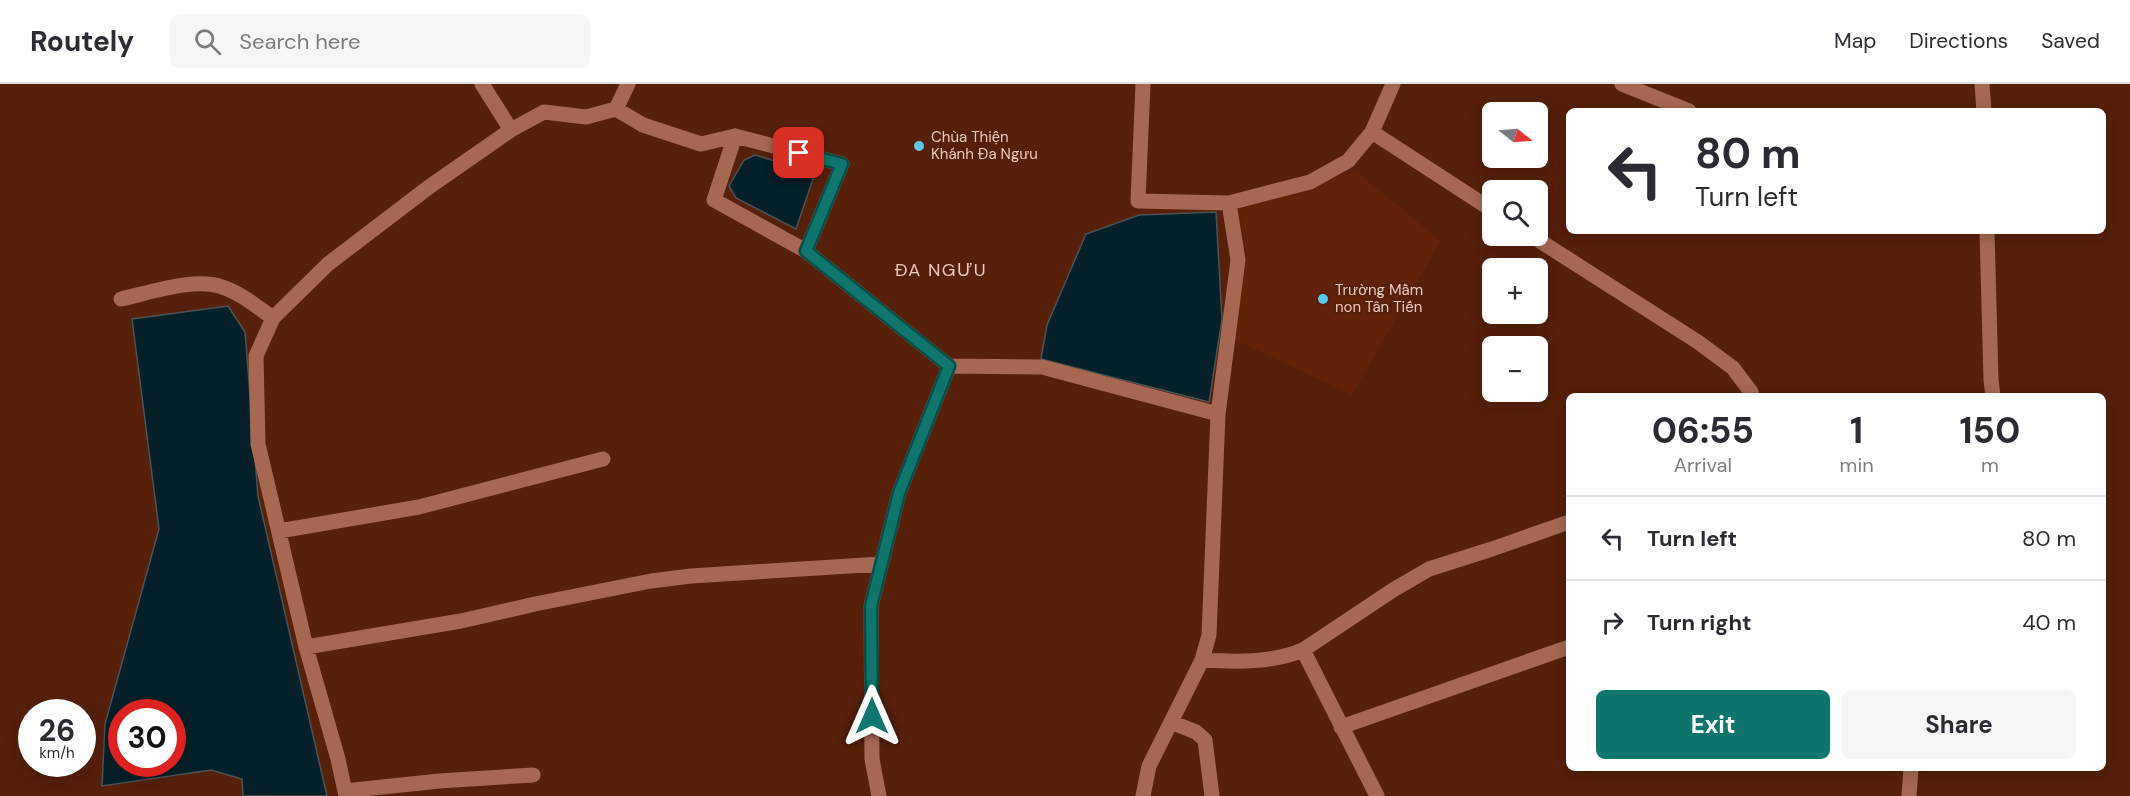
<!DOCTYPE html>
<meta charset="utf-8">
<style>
body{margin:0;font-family:"DM Sans",sans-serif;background:#f7f7f7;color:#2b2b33;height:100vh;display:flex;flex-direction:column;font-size:22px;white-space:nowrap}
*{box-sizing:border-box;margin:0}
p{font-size:20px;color:#7c7c81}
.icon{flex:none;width:33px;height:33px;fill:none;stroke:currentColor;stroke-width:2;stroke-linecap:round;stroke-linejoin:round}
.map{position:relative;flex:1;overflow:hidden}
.details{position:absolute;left:1566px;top:309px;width:540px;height:378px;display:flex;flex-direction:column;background:#fff;border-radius:9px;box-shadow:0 3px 15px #0003}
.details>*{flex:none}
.hud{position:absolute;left:1566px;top:24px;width:540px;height:126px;border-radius:9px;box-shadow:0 3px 15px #0003;background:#fff;color:#2b2b33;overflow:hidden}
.needle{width:39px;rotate:107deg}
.fabs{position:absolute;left:1482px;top:18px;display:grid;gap:12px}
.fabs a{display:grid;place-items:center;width:66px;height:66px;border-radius:9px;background:#fff;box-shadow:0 3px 15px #0003;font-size:30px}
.speed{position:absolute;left:18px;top:615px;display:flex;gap:12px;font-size:30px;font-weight:700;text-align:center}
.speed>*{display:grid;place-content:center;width:78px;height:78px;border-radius:50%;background:#fff;box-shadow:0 3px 15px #0003;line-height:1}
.speed small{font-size:15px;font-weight:400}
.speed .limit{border:9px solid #d22;background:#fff;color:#111}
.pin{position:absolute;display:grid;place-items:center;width:51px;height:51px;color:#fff;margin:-26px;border-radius:12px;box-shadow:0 3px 9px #0006}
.me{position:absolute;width:66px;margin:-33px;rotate:0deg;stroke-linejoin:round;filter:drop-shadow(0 0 4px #0008)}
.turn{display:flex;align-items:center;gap:21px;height:126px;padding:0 30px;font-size:27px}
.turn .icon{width:78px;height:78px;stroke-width:2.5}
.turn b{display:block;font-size:42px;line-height:51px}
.eta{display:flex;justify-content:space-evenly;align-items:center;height:102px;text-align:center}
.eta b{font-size:36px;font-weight:700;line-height:42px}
.button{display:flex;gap:12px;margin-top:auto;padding:12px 30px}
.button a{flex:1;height:69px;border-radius:9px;background:#0f766e;color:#fff;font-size:24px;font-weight:700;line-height:69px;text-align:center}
.button a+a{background:#f7f7f7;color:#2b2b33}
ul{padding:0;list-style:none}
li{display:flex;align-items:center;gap:18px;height:84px;padding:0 30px;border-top:2px solid #e1e1e2}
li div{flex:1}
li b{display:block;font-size:22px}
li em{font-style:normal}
header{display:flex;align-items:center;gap:36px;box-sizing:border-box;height:84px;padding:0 30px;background:#fff;border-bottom:2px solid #e1e1e2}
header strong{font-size:28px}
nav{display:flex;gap:33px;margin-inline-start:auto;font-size:21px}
.search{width:420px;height:54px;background:#f7f7f7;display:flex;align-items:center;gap:15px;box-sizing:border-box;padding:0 21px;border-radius:9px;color:#7c7c81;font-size:22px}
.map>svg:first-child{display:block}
</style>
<header>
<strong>Routely</strong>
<div class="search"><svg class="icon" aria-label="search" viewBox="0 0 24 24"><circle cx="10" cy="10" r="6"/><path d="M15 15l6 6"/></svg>Search here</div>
<nav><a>Map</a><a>Directions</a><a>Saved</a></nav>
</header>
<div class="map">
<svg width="2130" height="712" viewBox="0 0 2130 712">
<rect width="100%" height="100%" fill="#572009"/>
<path fill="#612207" d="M 1356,87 L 1441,157 L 1352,311 L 1233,255 L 1247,175 L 1238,122 L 1280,111 Z"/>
<path fill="#052029" stroke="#4a5355" stroke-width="1.5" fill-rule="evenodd" d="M 755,71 L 815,89 L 796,145 L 736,114 L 729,102 L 744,76 Z
M 1216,128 L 1222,235 L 1209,318 L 1041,275 L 1047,241 L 1086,150 L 1139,131 Z
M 228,222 L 245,248 L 258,412 L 327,712 L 243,712 L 242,695 L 211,686 L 102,702 L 105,640 L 159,445 L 132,235 ZM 122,628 L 172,628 L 172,680 L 122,680 Z"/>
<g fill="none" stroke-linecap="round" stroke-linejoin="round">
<path stroke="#a76851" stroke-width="15" d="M 482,0 L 511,46
M 1143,0 L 1138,117 L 1229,119 L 1310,98 L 1348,77 L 1372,48 L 1393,0
M 1622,0 L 1689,27
M 1982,0 L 1984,27
M 616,25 L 628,0
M 1372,48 L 1492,126
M 735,52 L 714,116 L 806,167 L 949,282 L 1042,283 L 1218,330
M 1987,147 L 1991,296 L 1993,312
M 1532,152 L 1698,258 L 1733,284 L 1751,308 L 1752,312
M 121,215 C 149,209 195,193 222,203 C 241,209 257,223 273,234
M 279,447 L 419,423 L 603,375
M 306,563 L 461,537 L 535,520 L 651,497 L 691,492 L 881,480
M 1303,566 L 1377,712
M 1202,576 C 1236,578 1272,579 1303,566 L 1393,506 L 1429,485 L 1492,465 L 1569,438
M 1171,638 L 1196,648 L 1205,656 L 1212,712
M 1341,643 L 1569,563
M 345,707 L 439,697 L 533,691
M 346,712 L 338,675 L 306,563 L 258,360 L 256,272 L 273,234 L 328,180 L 429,103 L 511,46 L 544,28 L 586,33 L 616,25 L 643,41 L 701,60 L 735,52 L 842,80 L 806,167
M 879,712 L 872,675 L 871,522 L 899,409 L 949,282
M 1143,712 L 1149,682 L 1202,576 L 1209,551 L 1218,330 L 1238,176 L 1229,119
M 1909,712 L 1911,684"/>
</g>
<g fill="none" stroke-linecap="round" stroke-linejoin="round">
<g stroke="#0a4d48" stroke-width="15">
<path id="route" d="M 799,69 L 842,80 L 806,167 L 949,282 L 899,409 L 871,522 L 872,632"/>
</g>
<use href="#route" stroke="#0f766e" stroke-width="10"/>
</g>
<g fill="#5cc7e8" stroke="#572009" stroke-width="2">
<circle cx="919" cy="62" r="6"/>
<circle cx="1323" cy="215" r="6"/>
</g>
<g text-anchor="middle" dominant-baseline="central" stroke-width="4.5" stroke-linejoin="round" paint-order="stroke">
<g font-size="15" fill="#ecc9bc" stroke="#572009" text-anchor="start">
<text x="931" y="53">Chùa Thiện<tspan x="931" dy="17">Khánh Đa Ngưu</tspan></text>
<text x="1335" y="206">Trường Mầm<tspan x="1335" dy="17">non Tân Tiến</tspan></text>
</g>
<g font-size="18" letter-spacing="1.5" fill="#ecc9bc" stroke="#572009">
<text x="941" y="186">ĐA NGƯU</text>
</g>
</g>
</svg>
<div class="fabs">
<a><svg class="needle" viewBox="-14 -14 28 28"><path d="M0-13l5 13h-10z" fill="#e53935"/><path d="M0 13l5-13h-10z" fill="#7c7c81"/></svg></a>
<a><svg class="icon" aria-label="search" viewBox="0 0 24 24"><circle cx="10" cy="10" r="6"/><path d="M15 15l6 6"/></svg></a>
<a>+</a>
<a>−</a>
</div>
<div class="speed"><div>26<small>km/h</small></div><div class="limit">30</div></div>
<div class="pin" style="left:799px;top:69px;background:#d93025"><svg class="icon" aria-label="arrive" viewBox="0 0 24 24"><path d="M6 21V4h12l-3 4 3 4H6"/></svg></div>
<svg class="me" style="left:872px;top:632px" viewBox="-20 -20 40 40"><path d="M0-17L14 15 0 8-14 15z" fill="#0f766e" stroke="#fff" stroke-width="4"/></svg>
<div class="hud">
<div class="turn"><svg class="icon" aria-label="left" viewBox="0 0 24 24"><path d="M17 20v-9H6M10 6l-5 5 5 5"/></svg><div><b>80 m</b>Turn left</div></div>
</div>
<section class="details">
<div class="eta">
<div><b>06:55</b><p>Arrival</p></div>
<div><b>1</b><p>min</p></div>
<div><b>150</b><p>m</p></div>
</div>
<ul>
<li><svg class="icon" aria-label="left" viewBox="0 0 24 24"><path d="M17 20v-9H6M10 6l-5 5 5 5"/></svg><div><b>Turn left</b></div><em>80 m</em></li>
<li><svg class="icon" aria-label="right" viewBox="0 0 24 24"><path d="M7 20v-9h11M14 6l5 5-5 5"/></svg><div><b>Turn right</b></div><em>40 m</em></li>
</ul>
<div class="button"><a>Exit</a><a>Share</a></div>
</section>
</div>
